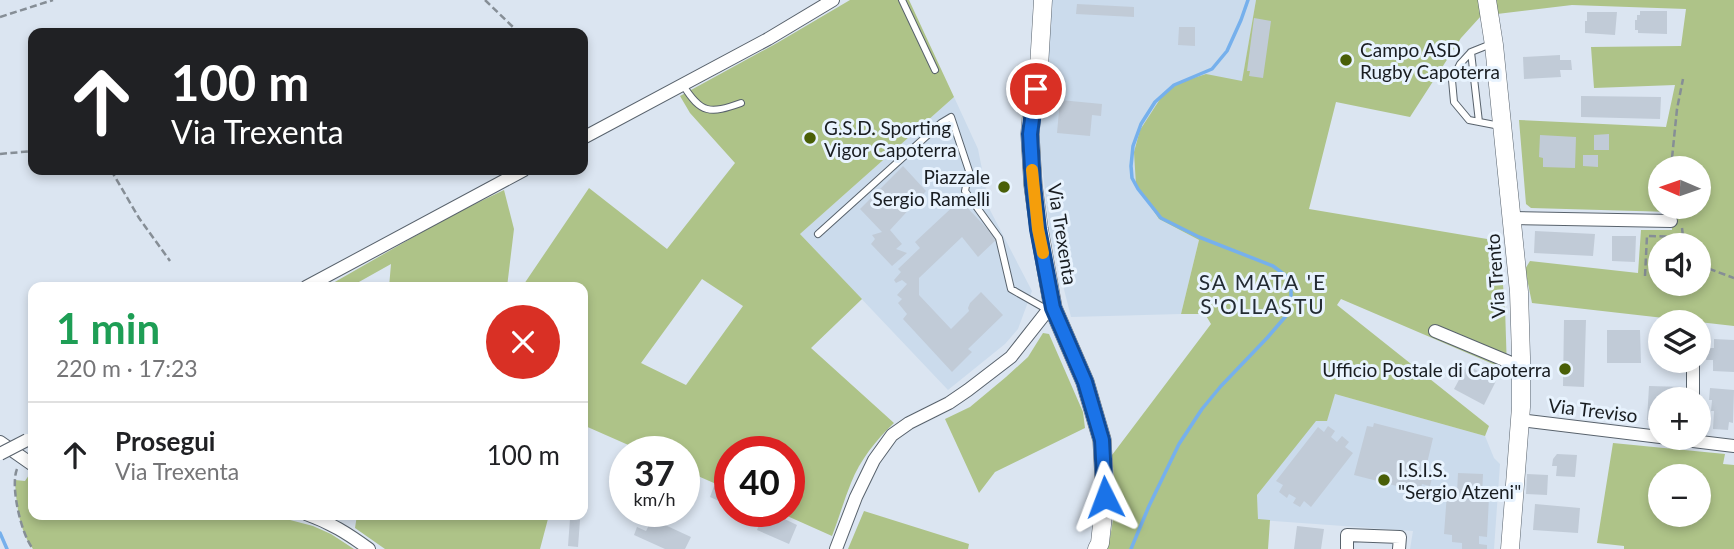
<!DOCTYPE html>
<html lang="it">
<meta charset="utf-8">
<style>
body{margin:0;font-family:Lato,sans-serif;background:#f2f2f2;color:#202124;height:100vh;display:flex;flex-direction:column;font-size:26px;white-space:nowrap}
*{box-sizing:border-box;margin:0}
p{font-size:23px;color:#757577}
.icon{flex:none;width:38px;height:38px;fill:none;stroke:currentColor;stroke-width:2;stroke-linecap:round;stroke-linejoin:round}
.map{position:relative;flex:1;overflow:hidden}
.panel{position:absolute;left:28px;top:282px;width:560px;height:238px;display:flex;flex-direction:column;background:#fff;border-radius:14px;box-shadow:0 4px 10px #0003}
.panel>*{flex:none}
.hud{position:absolute;left:28px;top:28px;width:560px;height:147px;border-radius:14px;box-shadow:0 4px 10px #0003;background:#202124;color:#fff;overflow:hidden}
.needle{width:46px;rotate:272deg}
.tools{position:absolute;left:1648px;top:156px;display:grid;gap:14px}
.tools a{display:grid;place-items:center;width:63px;height:63px;border-radius:50%;background:#fff;box-shadow:0 4px 10px #0003;font-size:35px}
.speed{position:absolute;left:609px;top:436px;display:flex;gap:14px;font-size:35px;font-weight:700;text-align:center}
.speed>*{display:grid;place-content:center;width:91px;height:91px;border-radius:50%;background:#fff;box-shadow:0 4px 10px #0003;line-height:1}
.speed small{font-size:18px;font-weight:400}
.speed .limit{border:10px solid #d22;background:#fff;color:#111}
.pin{position:absolute;display:grid;place-items:center;width:60px;height:60px;color:#fff;margin:-30px;border:4px solid #fff;border-radius:50%;box-shadow:0 2px 7px #0007}
.me{position:absolute;width:77px;margin:-38px;rotate:357deg;stroke-linejoin:round;filter:drop-shadow(0 0 5px #0008)}
.turn{display:flex;align-items:center;gap:24px;height:147px;padding:0 28px;font-size:32px}
.turn .icon{width:91px;height:91px;stroke-width:2.5}
.turn b{display:block;font-size:49px;line-height:60px}
.round{display:grid;place-items:center;flex:none;width:74px;height:74px;border-radius:37px;background:#f2f2f2}
.headline{display:flex;align-items:center;justify-content:space-between;height:119px;padding:0 28px}
h1{font-size:42px;font-weight:700;line-height:52px;color:#1e9e55}
ul{padding:0;list-style:none}
li{display:flex;align-items:center;gap:21px;height:105px;padding:0 28px;border-top:2px solid #e0e0e0}
li div{flex:1}
li b{display:block;font-size:26px}
li em{font-style:normal}
.map>svg:first-child{display:block}
</style>
<div class="map">
<svg width="1734" height="549" viewBox="0 0 1734 549">
<rect width="100%" height="100%" fill="#dbe5f1"/>
<path fill="#cbdbec" d="M 1051,0 L 1256,0 L 1242,82 L 1159,219 L 1199,240 L 1181,314 L 1071,317 L 1050,234 L 1039,138 L 1049,47 Z
M 954,97 L 978,149 L 990,210 L 1032,291 L 1018,329 L 1005,344 L 948,390 L 800,234 Z
M 1335,394 L 1485,436 L 1494,458 L 1500,464 L 1494,549 L 1410,549 L 1413,531 L 1258,520 L 1257,495 Z"/>
<path fill="#aec388" fill-rule="evenodd" d="M 850,0 L 909,0 L 954,97 L 800,234 L 862,299 L 811,348 L 894,423 C 876,440 860,460 851,483 C 844,500 839,518 832,536 L 776,511 L 789,511 L 789,452 L 730,452 L 730,490 L 684,470 L 684,452 L 642,451 L 583,425 L 583,287 L 522,287 L 589,188 L 667,249 L 735,163 L 690,113 L 680,96 L 777,43 ZM 702,279 L 743,306 L 686,385 L 641,363 Z
M 1256,0 L 1479,0 L 1481,16 L 1461,38 L 1410,117 L 1336,102 L 1309,209 L 1499,241 L 1505,307 L 1507,370 L 1341,299 L 1337,305 L 1489,426 L 1485,436 L 1335,394 L 1327,421 L 1316,421 L 1257,495 L 1258,519 L 1270,520 L 1268,549 L 1106,549 L 1110,538 L 1116,501 L 1112,455 L 1211,324 L 1205,314 L 1181,314 L 1199,240 L 1159,219 L 1136,185 L 1134,152 L 1140,130 L 1162,96 L 1178,83 L 1206,74 L 1242,81 Z
M 1495,0 L 1734,0 L 1734,326 L 1532,303 L 1525,269 L 1530,261 L 1638,273 L 1641,230 L 1672,230 L 1671,212 L 1531,208 L 1526,204 L 1519,120 L 1666,127 L 1675,85 L 1594,88 L 1591,47 L 1681,46 L 1686,9 L 1572,5 L 1497,14 ZM 1661,168 L 1699,168 L 1699,206 L 1661,206 ZM 1661,245 L 1699,245 L 1699,284 L 1661,284 Z
M 504,190 L 514,229 L 507,287 L 389,287 L 391,264 L 350,287 L 326,287 L 452,215 Z
M 1043,333 L 1049,334 L 1083,412 L 1085,428 L 995,472 L 979,493 L 945,419 L 970,407 L 1006,377 L 1028,357 Z
M 1613,443 L 1725,454 L 1723,464 L 1734,465 L 1734,549 L 1624,549 L 1624,546 L 1597,543 ZM 1661,476 L 1699,476 L 1699,514 L 1661,514 Z
M 33,473 L 33,514 L 271,515 L 313,526 L 331,534 L 354,549 L 33,549 C 19,531 16,502 15,480 L 25,481 L 29,475 Z
M 864,511 L 969,544 L 968,549 L 848,549 Z
M 357,515 L 357,514 L 549,515 L 540,549 L 385,549 L 355,528 Z"/>
<g fill="none" stroke-linecap="round" stroke-linejoin="round">
<path stroke="#76b0ec" stroke-width="3.5" d="M 0,533 L 7,549
M 1131,549 L 1149,506 L 1179,444 L 1202,409 L 1221,386 L 1267,338 L 1286,316 L 1291,300 L 1291,287 L 1285,275 L 1273,266 L 1199,237 L 1161,218 L 1138,189 L 1132,178 L 1131,166 L 1133,146 L 1141,124 L 1155,102 L 1174,85 L 1212,69 L 1227,51 L 1241,20 L 1248,0"/>
</g>
<path fill="#c1cbd7" d="M 1077,4 L 1134,7 L 1134,17 L 1076,14 Z
M 1640,11 L 1667,11 L 1667,34 L 1638,33 L 1638,30 L 1635,30 L 1635,20 L 1637,20 L 1637,15 L 1640,15 Z
M 1587,12 L 1617,12 L 1615,35 L 1585,33 L 1585,21 L 1587,21 Z
M 1254,18 L 1271,21 L 1263,78 L 1249,76 L 1250,71 L 1247,71 Z
M 1179,27 L 1195,27 L 1195,46 L 1178,45 Z
M 1560,55 L 1560,60 L 1571,60 L 1572,70 L 1560,70 L 1561,77 L 1524,79 L 1523,57 Z
M 1581,96 L 1661,97 L 1660,119 L 1581,117 Z
M 1060,100 L 1102,104 L 1101,116 L 1092,115 L 1090,136 L 1057,133 Z
M 1609,134 L 1609,150 L 1594,150 L 1594,135 Z
M 1540,135 L 1576,137 L 1575,168 L 1543,167 L 1543,158 L 1539,157 Z
M 1583,155 L 1598,155 L 1598,167 L 1583,166 Z
M 903,166 L 926,191 L 890,230 L 902,244 L 896,249 L 907,253 L 892,266 L 871,244 L 875,239 L 872,235 L 882,232 L 860,209 Z
M 960,200 L 997,239 L 978,257 L 962,237 L 919,278 L 919,295 L 951,329 L 969,311 L 968,308 L 970,303 L 981,292 L 1003,315 L 968,349 L 972,352 L 952,372 L 903,319 L 907,314 L 898,303 L 902,299 L 897,295 L 907,284 L 902,280 L 896,283 L 894,280 L 901,272 L 898,269 L 920,248 L 915,242 Z
M 1535,231 L 1595,234 L 1593,256 L 1534,253 Z
M 1612,236 L 1636,236 L 1635,262 L 1612,261 Z
M 1564,320 L 1586,320 L 1584,387 L 1563,386 Z
M 1607,330 L 1640,330 L 1641,363 L 1607,363 Z
M 1714,339 L 1734,340 L 1734,372 L 1713,371 L 1713,360 L 1706,360 L 1707,348 L 1714,348 Z
M 1660,360 L 1682,360 L 1682,365 L 1660,364 Z
M 1467,365 L 1496,381 L 1484,405 L 1454,389 Z
M 1649,386 L 1685,387 L 1684,399 L 1661,399 L 1661,421 L 1647,420 Z
M 1710,388 L 1734,390 L 1733,423 L 1729,422 L 1728,430 L 1713,429 L 1714,411 L 1711,411 L 1712,400 L 1709,400 Z
M 1374,423 L 1433,438 L 1425,472 L 1433,474 L 1430,486 L 1422,484 L 1420,492 L 1354,475 L 1367,426 L 1373,427 Z
M 1328,426 L 1335,431 L 1331,437 L 1337,442 L 1342,436 L 1349,442 L 1345,447 L 1353,453 L 1311,507 L 1304,501 L 1300,507 L 1293,503 L 1296,498 L 1289,494 L 1287,498 L 1279,492 L 1283,485 L 1276,481 L 1318,427 L 1324,432 Z
M 1557,454 L 1577,455 L 1575,477 L 1556,476 L 1557,466 L 1552,466 L 1553,459 Z
M 1458,473 L 1483,474 L 1482,497 L 1489,497 L 1487,537 L 1479,536 L 1479,544 L 1487,545 L 1487,549 L 1462,549 L 1462,543 L 1452,542 L 1452,535 L 1444,534 L 1447,493 L 1457,493 Z
M 1527,474 L 1548,475 L 1547,495 L 1526,494 Z
M 714,486 L 730,494 L 730,506 L 710,497 Z
M 1535,504 L 1580,508 L 1578,533 L 1533,530 Z
M 757,511 L 769,516 L 770,512 L 797,525 L 789,544 L 757,530 L 759,525 L 752,523 Z
M 570,519 L 580,520 L 578,547 L 568,546 Z
M 652,519 L 691,537 L 685,549 L 665,549 L 634,535 L 637,527 L 646,531 Z
M 1297,526 L 1324,529 L 1321,549 L 1294,549 Z"/>
<g fill="none" stroke-linecap="round" stroke-linejoin="round">
<g stroke="#58626c" stroke-width="8">
<path id="lane" d="M 902,0 L 935,70
M 1491,44 L 1471,52 L 1460,64 L 1452,80 L 1454,102 L 1469,120 L 1500,126
M 1471,52 L 1479,122
M 683,85 C 701,114 710,114 741,103
M 818,234 L 941,123 L 951,117 L 969,171 L 965,191 L 999,238 L 1011,289 L 1048,310"/>
</g>
<g stroke="#58626c" stroke-width="14">
<path id="street" d="M 583,138 L 768,39 L 833,0
M 1511,218 L 1671,221
M 306,287 L 524,170
M 1435,331 L 1521,367
M 1693,399 L 1693,360
M 1520,420 L 1734,446
M 0,442 L 33,465
M 306,514 C 331,523 347,533 369,549
M 836,549 L 856,497 L 874,460 L 892,435 L 909,423 L 949,403 L 968,390 L 1011,357 L 1048,310 L 1053,308
M 1347,549 L 1347,535 L 1400,537 L 1399,549"/>
</g>
<g stroke="#58626c" stroke-width="19">
<path id="secondary" d="M 1043,0 L 1039,67 L 1032,111 L 1030,134 L 1033,185 L 1039,229 L 1053,308 L 1085,382 L 1102,440 L 1105,497 L 1100,543 L 1097,549
M 1487,0 L 1494,45 L 1519,292 L 1521,357 L 1521,407 L 1510,549"/>
</g>
<path stroke="#868e96" stroke-width="2.5" stroke-dasharray="7 3.5" stroke-linecap="butt" d="M 485,0 L 515,29
M 0,17 L 53,0
M 0,154 L 33,151
M 1671,168 L 1677,109 L 1683,79
M 111,170 L 139,218 L 170,261
M 1682,228 L 1684,245
M 1699,265 L 1734,278
M 1645,276 L 1647,236 L 1683,237
M 17,469 C 10,486 21,534 33,549"/>
<use href="#lane" stroke="#fff" stroke-width="6"/>
<use href="#street" stroke="#fff" stroke-width="12"/>
<use href="#secondary" stroke="#fff" stroke-width="18"/>
<g stroke="#58626c" stroke-width="14" stroke-linecap="butt">
<path id="street-bridge" d="M 0,454 L 27,440"/>
</g>
<use href="#street-bridge" stroke="#fff" stroke-width="12"/>
</g>
<g fill="none" stroke-linecap="round" stroke-linejoin="round">
<g stroke="#114b97" stroke-width="18">
<path id="route" d="M 1036,89 L 1030,134 L 1033,185 L 1038,229 L 1053,308 L 1085,382 L 1102,440 L 1105,497"/>
</g>
<use href="#route" stroke="#1a73e8" stroke-width="12"/>
<path stroke="#f59e0b" stroke-width="12" d="M 1032,170 L 1038,229 L 1043,253"/>
</g>
<g fill="#495f08" stroke="#e8f3fe" stroke-width="2.5">
<circle cx="1346" cy="60" r="7"/>
<circle cx="810" cy="138" r="7"/>
<circle cx="1004" cy="187" r="7"/>
<circle cx="1565" cy="369" r="7"/>
<circle cx="1384" cy="480" r="7"/>
</g>
<g text-anchor="middle" dominant-baseline="central" stroke-width="6" stroke-linejoin="round" paint-order="stroke">
<g font-size="19" fill="#191d21" stroke="#e8f3fe" text-anchor="start">
<text x="1360" y="49">Campo ASD<tspan x="1360" dy="22">Rugby Capoterra</tspan></text>
<text x="824" y="127">G.S.D. Sporting<tspan x="824" dy="22">Vigor Capoterra</tspan></text>
<text x="990" y="176" text-anchor="end">Piazzale<tspan x="990" dy="22">Sergio Ramelli</tspan></text>
<text x="1551" y="369" text-anchor="end">Ufficio Postale di Capoterra</text>
<text x="1398" y="469">I.S.I.S.<tspan x="1398" dy="22">"Sergio Atzeni"</tspan></text>
</g>
<g font-size="19" fill="#191d21" stroke="#e8f3fe">
<text transform="translate(1063 234) rotate(81)">Via Trexenta</text>
<text transform="translate(1495 276) rotate(-94)">Via Trento</text>
<text transform="translate(1593 410) rotate(7)">Via Treviso</text>
</g>
<g font-size="21" letter-spacing="2" fill="#232b33" stroke="#e8f3fe">
<text x="1263" y="281">SA MATA 'E<tspan x="1263" dy="24">S'OLLASTU</tspan></text>
</g>
</g>
</svg>
<div class="tools">
<a><svg class="needle" viewBox="-14 -14 28 28"><path d="M0-13l5 13h-10z" fill="#e53935"/><path d="M0 13l5-13h-10z" fill="#757577"/></svg></a>
<a><svg class="icon" aria-label="sound" viewBox="0 0 24 24"><path d="M4 9h4l5-4v14l-5-4H4zM17 9q2 3 0 6"/></svg></a>
<a><svg class="icon" aria-label="layers" viewBox="0 0 24 24"><path d="M12 4l9 5-9 5-9-5zM3 14l9 5 9-5"/></svg></a>
<a>+</a>
<a>−</a>
</div>
<div class="speed"><div>37<small>km/h</small></div><div class="limit">40</div></div>
<div class="pin" style="left:1036px;top:89px;background:#d93025"><svg class="icon" aria-label="arrive" viewBox="0 0 24 24"><path d="M6 21V4h12l-3 4 3 4H6"/></svg></div>
<svg class="me" style="left:1105px;top:497px" viewBox="-20 -20 40 40"><path d="M0-17L14 15 0 8-14 15z" fill="#1a73e8" stroke="#fff" stroke-width="4"/></svg>
<div class="hud">
<div class="turn"><svg class="icon" aria-label="ahead" viewBox="0 0 24 24"><path d="M12 20V5M6 11l6-6 6 6"/></svg><div><b>100 m</b>Via Trexenta</div></div>
</div>
<section class="panel">
<div class="headline"><div><h1>1 min</h1><p>220 m · 17:23</p></div><a class="round" style="background:#d93025;color:#fff"><svg class="icon" aria-label="close" viewBox="0 0 24 24"><path d="M6 6l12 12M18 6L6 18"/></svg></a></div>
<ul>
<li><svg class="icon" aria-label="ahead" viewBox="0 0 24 24"><path d="M12 20V5M6 11l6-6 6 6"/></svg><div><b>Prosegui</b><p>Via Trexenta</p></div><em>100 m</em></li>
</ul>
</section>
</div>
